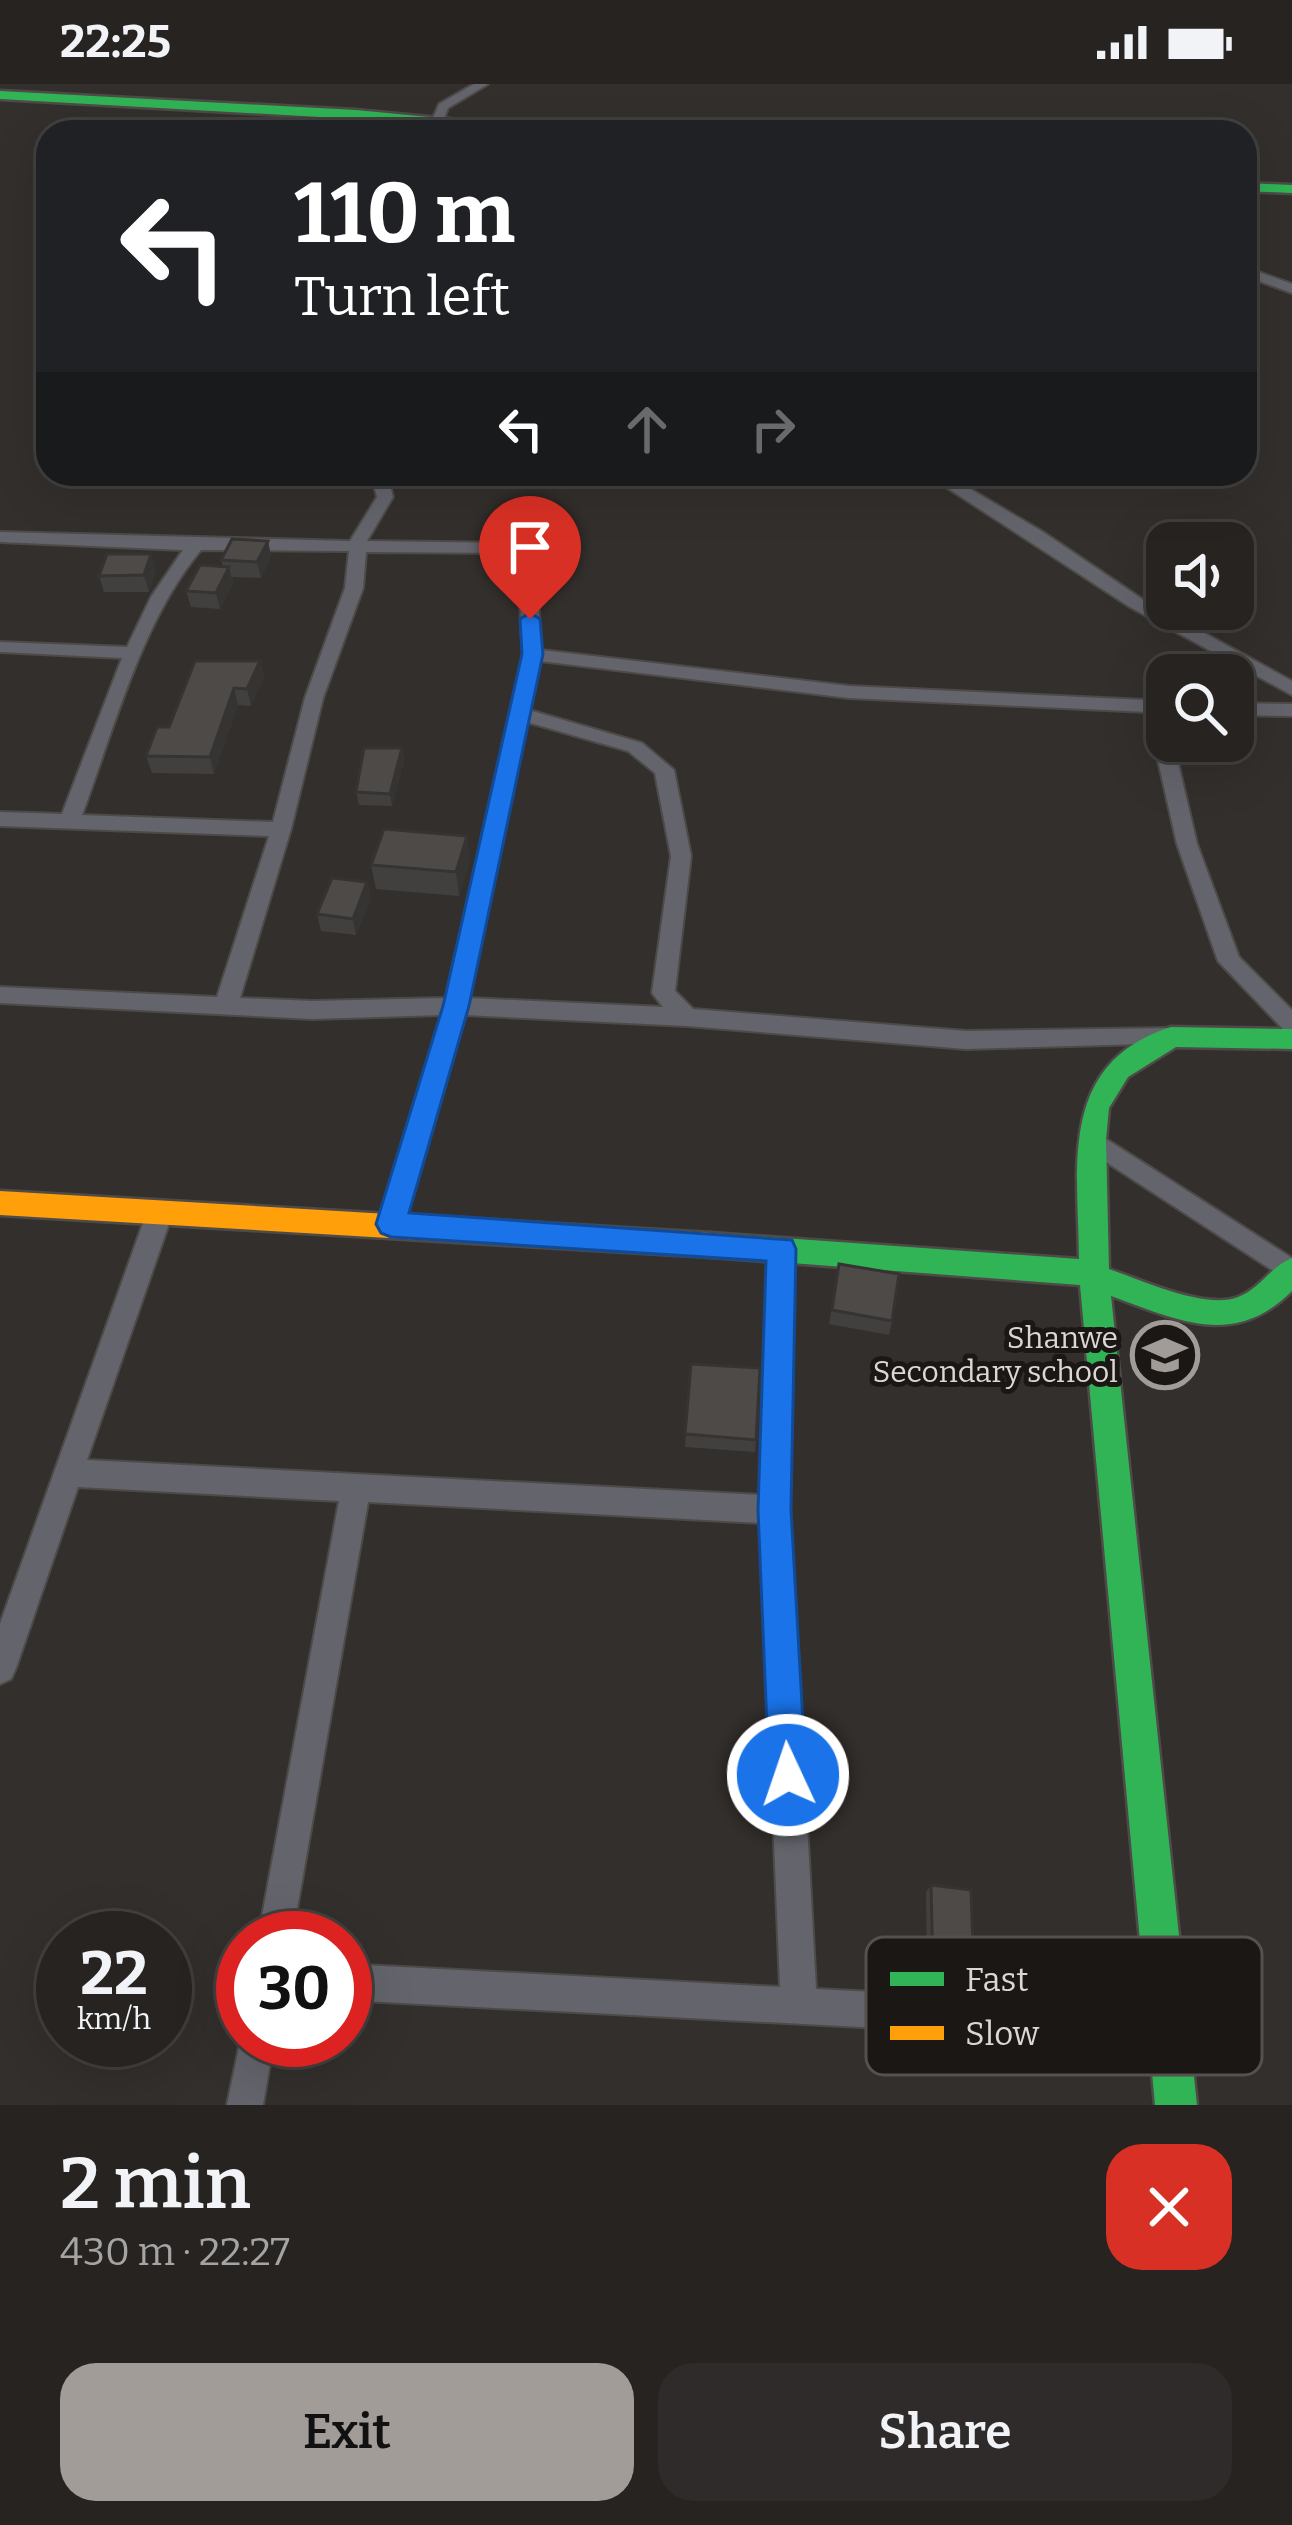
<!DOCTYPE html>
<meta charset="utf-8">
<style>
body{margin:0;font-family:Bitter,serif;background:#2e2b2a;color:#f1f3f6;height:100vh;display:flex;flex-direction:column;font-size:45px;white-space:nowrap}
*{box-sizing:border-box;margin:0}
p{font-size:39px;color:#a4a4a5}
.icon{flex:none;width:66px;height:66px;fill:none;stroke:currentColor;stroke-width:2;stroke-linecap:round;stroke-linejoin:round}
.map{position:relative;height:2021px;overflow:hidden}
.drawer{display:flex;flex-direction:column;background:#262321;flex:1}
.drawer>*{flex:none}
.guide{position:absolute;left:36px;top:36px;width:1221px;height:366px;border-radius:36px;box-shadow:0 12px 48px #0002,0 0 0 3px #42403f;background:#202124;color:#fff;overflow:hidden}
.controls{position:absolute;left:1146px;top:438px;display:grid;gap:24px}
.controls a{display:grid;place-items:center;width:108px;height:108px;border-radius:24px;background:#262321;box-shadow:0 12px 48px #0002,0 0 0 3px #42403f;font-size:60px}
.speed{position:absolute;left:36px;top:1827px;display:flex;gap:24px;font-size:60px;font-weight:700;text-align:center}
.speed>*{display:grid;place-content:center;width:156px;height:156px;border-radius:50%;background:#262321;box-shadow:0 12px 48px #0002,0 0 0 3px #42403f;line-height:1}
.speed small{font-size:30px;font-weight:400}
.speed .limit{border:18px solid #d22;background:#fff;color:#111}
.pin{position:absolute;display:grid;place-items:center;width:102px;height:102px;color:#fff;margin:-123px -51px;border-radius:50% 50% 50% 0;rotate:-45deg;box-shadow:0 0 12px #0007}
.pin .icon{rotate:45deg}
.me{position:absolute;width:132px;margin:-66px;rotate:357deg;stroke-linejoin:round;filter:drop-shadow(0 0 9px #0008)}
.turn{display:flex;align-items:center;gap:42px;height:252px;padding:0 60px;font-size:54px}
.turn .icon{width:156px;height:156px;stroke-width:2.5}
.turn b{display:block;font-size:84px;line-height:102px}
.lanes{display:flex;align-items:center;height:114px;padding:0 60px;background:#0003;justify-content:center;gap:60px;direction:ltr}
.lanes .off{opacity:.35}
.round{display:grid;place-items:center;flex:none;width:126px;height:126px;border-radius:36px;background:#2e2b2a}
.summary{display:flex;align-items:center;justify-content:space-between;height:204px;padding:0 60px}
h1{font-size:72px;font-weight:600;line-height:90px}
.action{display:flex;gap:24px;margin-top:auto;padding:24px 60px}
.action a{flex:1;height:138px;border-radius:36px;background:#a29c99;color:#111;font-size:48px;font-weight:600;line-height:138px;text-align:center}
.action a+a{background:#2e2b2a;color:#f1f3f6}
.status{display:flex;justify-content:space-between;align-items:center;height:84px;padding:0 60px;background:#262321;direction:ltr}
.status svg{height:33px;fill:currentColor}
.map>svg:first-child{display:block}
</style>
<div class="status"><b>22:25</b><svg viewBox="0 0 49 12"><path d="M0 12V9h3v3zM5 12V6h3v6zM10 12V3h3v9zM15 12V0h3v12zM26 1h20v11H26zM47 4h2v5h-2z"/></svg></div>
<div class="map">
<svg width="1292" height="2021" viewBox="0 0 1292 2021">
<rect width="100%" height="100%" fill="#332f2c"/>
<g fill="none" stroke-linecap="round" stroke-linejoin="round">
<g stroke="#4d4a48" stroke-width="4">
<path id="street" d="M 474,0 L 488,0 L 448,24 L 439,48 L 427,48 L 439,20 Z
M 1245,183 L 1292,200 L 1292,209 L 1245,192 Z
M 371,390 L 387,390 L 393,413 L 367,457 L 517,459 L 519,426 L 533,422 L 541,566 L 849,602 L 1167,617 L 1167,657 L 1173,657 L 1197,760 L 1239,873 L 1292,926 L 1292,949 L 1284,946 L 1218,877 L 1177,760 L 1147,628 L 849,614 L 540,577 L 529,626 L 642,659 L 674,686 L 691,772 L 675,907 L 693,925 L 966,947 L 1171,944 L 1183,953 L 1179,959 L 966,965 L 687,942 L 465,931 L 404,1140 L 400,1148 L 391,1151 L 382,1148 L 378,1140 L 442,931 L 313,935 L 0,919 L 0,903 L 217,913 L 269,752 L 0,742 L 0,728 L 62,730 L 122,574 L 0,568 L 0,558 L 127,563 L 151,513 L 183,466 L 0,458 L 0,448 L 350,457 L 377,413 ZM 201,466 L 349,467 L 345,504 L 305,614 L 273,738 L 82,731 C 114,645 142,536 201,466 ZM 366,468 L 517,469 L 523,570 L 446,914 L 313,917 L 240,914 L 291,745 L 323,614 L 363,504 ZM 527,638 L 628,667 L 655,689 L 671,772 L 652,909 L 663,923 L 469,914 Z
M 926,390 L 945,390 L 1043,448 L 1142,515 L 1292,597 L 1292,611 L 1130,523 Z
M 1233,619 L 1292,620 L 1292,632 L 1233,631 Z
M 1092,1046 L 1292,1174 L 1292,1199 L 1083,1063 L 1080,1056 L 1083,1049 Z
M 160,1117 L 169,1120 L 173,1128 L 87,1376 L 761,1411 L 768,1165 L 772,1157 L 781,1154 L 790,1157 L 794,1165 L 790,1426 L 816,1905 L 1165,1923 L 1178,1928 L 1183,1941 L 1178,1954 L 1165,1959 L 345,1916 L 345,1880 L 780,1903 L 761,1439 L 368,1418 L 292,1854 L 258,1854 L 339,1417 L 78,1403 L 16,1584 L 11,1595 L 0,1600 L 0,1540 L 147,1128 L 151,1120 Z
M 243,1944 L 243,1956 L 274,1956 L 263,2021 L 227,2021 Z"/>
</g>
<g stroke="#4d4a48" stroke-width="5">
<path id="fast" d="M 0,7 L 356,26 L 585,48 L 0,15 Z
M 1245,99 L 1292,101 L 1292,109 L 1245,107 Z
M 1171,943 L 1292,945 L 1292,965 L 1176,963 L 1128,993 L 1109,1024 L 1106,1056 L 1109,1185 C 1141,1196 1206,1226 1238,1213 C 1260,1205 1271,1182 1292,1174 L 1292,1207 C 1234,1265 1178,1236 1111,1212 L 1197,2021 L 1155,2021 L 1080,1201 L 711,1173 L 701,1170 L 696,1161 L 701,1152 L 711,1149 L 1079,1175 C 1078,1081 1058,979 1171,943 Z"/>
</g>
<g stroke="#4d4a48" stroke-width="5">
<path id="slow" d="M 0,1107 L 711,1149 L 721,1152 L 726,1161 L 721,1170 L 711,1173 L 0,1131 Z"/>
</g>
<path stroke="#69686c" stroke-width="3" stroke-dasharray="3 4.5" stroke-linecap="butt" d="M 711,400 L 726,390"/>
<use href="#street" fill="#64656c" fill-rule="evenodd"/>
<use href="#fast" fill="#30b455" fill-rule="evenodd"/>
<use href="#slow" fill="#ff9f0a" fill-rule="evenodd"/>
</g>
<path fill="#42403e" d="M 268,457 L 271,473 L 261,494 L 232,493 L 233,499 L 220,525 L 191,523 L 186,507 L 223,483 L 221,476 Z
M 156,486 L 149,508 L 104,508 L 99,492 Z
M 260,577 L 264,593 L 251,622 L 238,621 L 214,690 L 152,689 L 146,672 L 169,643 Z
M 402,664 L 404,677 L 392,722 L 359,721 L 356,708 Z
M 467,752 L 470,776 L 459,812 L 376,805 L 371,781 Z
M 367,798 L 371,815 L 356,851 L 321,847 L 317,830 Z
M 839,1180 L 892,1237 L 889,1251 L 829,1240 Z
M 691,1280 L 756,1356 L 755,1368 L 685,1363 Z
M 931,1801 L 974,1892 L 968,1897 L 927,1893 L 926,1808 Z"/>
<path fill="#363432" d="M 268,457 L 271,473 L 261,494 L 257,478 Z
M 151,470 L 156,486 L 149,508 L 144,491 Z
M 229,483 L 233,499 L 220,525 L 216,509 Z
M 260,577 L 264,593 L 251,622 L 247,605 Z
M 234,604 L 238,621 L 214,690 L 210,673 Z
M 402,664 L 404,677 L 392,722 L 390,710 Z
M 467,752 L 470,776 L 459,812 L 456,788 Z
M 367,798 L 371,815 L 356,851 L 353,835 Z"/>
<path fill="#4d4a48" stroke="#363432" stroke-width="3" d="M 232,455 L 268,457 L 257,478 L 221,476 Z
M 107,470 L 151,470 L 144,491 L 99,492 Z
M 200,481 L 229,483 L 216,509 L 186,507 Z
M 195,577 L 260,577 L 247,605 L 234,604 L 210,673 L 146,672 L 157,643 L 169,643 Z
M 364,664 L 402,664 L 390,710 L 356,708 Z
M 384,745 L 467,752 L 456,788 L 371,781 Z
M 332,794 L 367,798 L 353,835 L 317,830 Z
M 839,1180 L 899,1190 L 892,1237 L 832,1226 Z
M 691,1280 L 760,1284 L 756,1356 L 685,1350 Z
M 931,1801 L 971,1806 L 974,1892 L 933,1887 Z"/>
<path fill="#1a73e8" stroke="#114b97" stroke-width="3" d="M 530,529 L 540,535 L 543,570 L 469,922 L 409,1129 L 792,1156 L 796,1165 L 791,1426 L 806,1691 L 801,1704 L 788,1710 L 775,1704 L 769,1691 L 758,1426 L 766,1177 L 391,1153 L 381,1149 L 376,1140 L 443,922 L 522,570 L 520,535 Z"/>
<defs>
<g id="school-ring" transform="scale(3.45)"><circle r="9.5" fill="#1b1715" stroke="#a29c99" stroke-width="1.5"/><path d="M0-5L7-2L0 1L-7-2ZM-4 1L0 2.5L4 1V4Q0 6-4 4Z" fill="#a29c99"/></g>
</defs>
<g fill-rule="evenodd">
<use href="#school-ring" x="1165" y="1271"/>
</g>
<g text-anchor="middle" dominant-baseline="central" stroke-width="10" stroke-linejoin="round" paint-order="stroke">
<g font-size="30" fill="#ddd7d4" stroke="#1b1715" text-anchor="end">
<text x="1118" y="1254">Shanwe<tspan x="1118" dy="34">Secondary school</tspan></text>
</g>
</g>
<rect x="866" y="1853" width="396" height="138" rx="18" fill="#1b1715" stroke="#55514e" stroke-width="3"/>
<rect x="890" y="1888" width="54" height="14" fill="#30b455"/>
<rect x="890" y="1942" width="54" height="14" fill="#ff9f0a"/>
<g font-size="33" fill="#ddd7d4">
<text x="965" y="1907">Fast</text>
<text x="965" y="1961">Slow</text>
</g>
</svg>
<div class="controls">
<a><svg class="icon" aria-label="sound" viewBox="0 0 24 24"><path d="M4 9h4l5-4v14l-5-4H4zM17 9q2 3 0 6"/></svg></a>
<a><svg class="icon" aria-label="search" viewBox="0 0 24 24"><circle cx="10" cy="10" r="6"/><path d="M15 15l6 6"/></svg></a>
</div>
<div class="speed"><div>22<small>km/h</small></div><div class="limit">30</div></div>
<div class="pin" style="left:530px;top:535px;background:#d93025"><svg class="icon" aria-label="arrive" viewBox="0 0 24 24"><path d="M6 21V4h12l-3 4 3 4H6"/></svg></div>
<svg class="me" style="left:788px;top:1691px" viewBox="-20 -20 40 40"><circle r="17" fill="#1a73e8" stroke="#fff" stroke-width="3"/><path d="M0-11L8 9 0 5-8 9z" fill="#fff"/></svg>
<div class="guide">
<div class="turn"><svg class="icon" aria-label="left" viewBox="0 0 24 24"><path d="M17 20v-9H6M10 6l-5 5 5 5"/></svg><div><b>110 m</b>Turn left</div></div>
<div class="lanes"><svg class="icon" aria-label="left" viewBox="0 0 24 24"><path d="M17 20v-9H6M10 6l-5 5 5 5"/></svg><svg class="icon off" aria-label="ahead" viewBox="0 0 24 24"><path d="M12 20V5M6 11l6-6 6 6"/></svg><svg class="icon off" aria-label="right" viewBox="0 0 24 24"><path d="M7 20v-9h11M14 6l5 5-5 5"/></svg></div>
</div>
</div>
<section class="drawer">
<div class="summary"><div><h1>2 min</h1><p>430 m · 22:27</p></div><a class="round" style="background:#d93025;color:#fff"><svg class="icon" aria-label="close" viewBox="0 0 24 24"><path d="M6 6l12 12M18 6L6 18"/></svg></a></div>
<div class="action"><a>Exit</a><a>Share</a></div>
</section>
